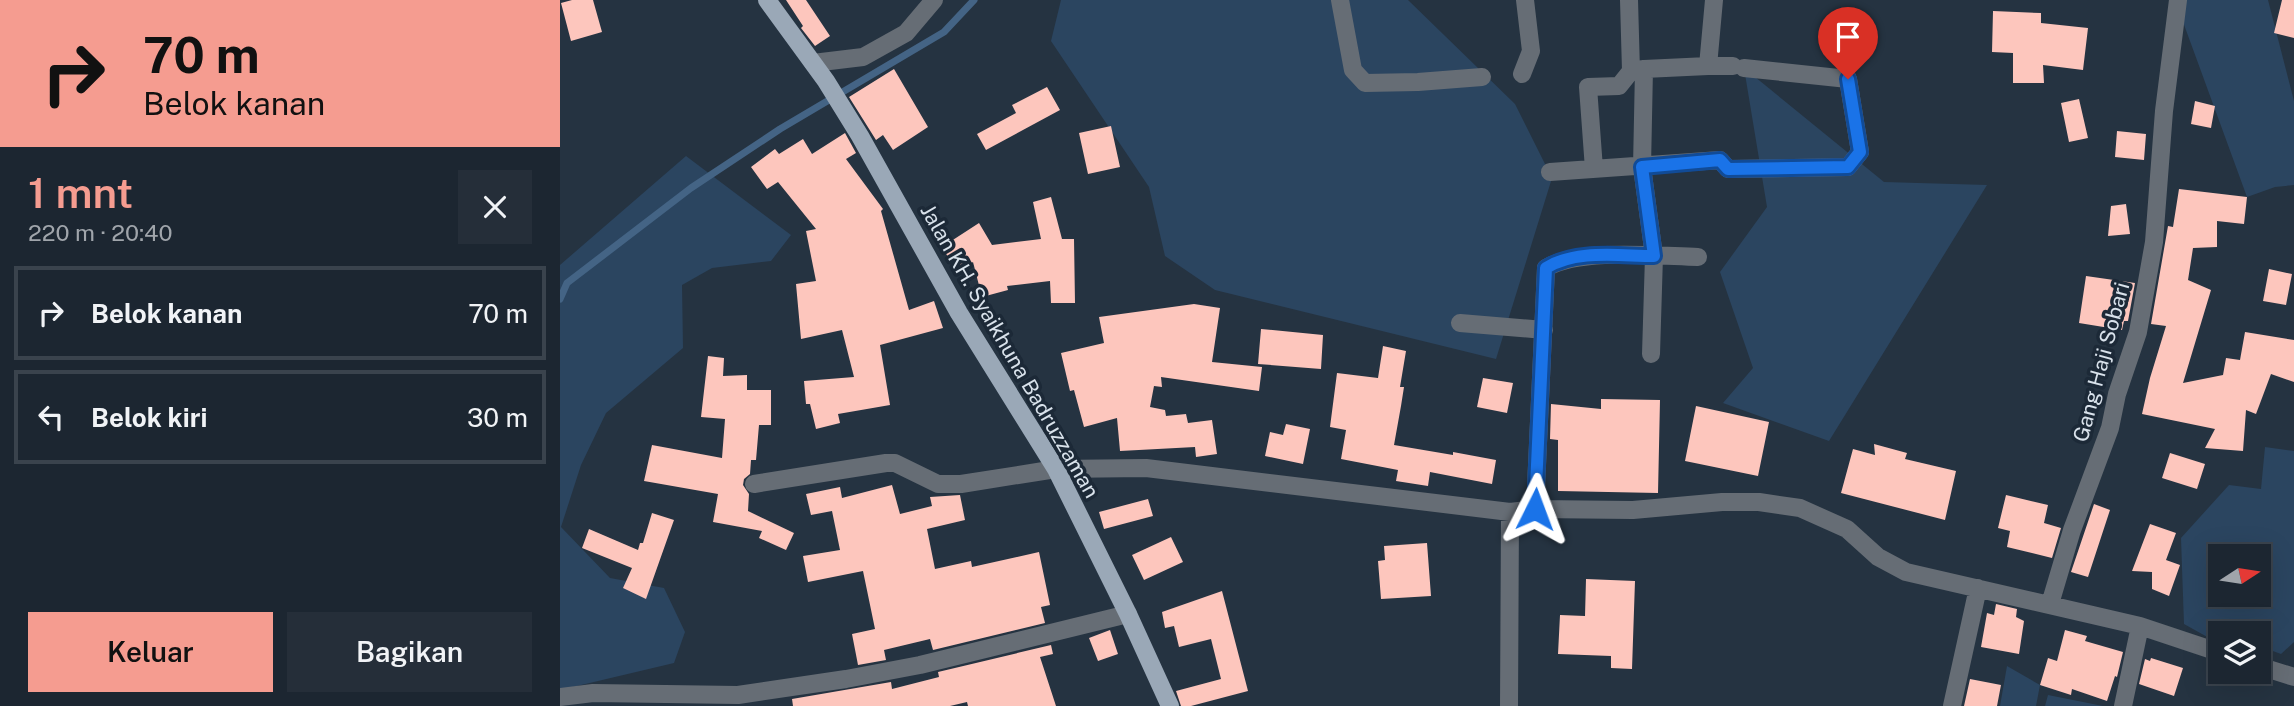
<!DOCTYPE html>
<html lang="id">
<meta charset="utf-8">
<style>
body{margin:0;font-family:"Public Sans",sans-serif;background:#252e39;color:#f1f3f6;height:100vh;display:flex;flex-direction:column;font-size:26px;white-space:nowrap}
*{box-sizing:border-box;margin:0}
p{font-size:23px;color:#a0a5ab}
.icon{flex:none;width:38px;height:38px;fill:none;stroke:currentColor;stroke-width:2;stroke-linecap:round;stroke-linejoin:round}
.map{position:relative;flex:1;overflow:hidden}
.sheet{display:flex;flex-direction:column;background:#1c2631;width:560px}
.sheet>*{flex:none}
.guide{background:#f59c90;color:#111;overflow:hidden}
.needle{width:46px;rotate:78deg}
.buttons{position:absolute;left:1648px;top:544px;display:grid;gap:14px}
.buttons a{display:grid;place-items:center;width:63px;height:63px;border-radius:0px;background:#1c2631;box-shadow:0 7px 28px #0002,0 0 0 2px #3a434d;font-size:35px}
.pin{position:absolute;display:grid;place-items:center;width:60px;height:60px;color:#fff;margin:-72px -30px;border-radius:50% 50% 50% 0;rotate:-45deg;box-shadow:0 0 7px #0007}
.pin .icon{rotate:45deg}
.me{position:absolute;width:77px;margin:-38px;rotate:3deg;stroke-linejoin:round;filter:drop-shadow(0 0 5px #0008)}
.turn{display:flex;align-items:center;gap:24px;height:147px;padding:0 28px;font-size:32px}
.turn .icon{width:91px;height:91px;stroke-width:2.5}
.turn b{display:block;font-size:49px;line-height:60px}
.round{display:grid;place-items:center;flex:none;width:74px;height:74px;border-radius:0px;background:#252e39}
.head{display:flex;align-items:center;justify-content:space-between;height:119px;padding:0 28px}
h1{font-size:42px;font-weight:600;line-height:52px;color:#f59c90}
.button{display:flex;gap:14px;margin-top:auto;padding:14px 28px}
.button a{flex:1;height:80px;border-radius:0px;background:#f59c90;color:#111;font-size:28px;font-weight:600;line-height:80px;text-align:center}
.button a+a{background:#252e39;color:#f1f3f6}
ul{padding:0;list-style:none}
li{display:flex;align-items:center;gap:21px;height:94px;margin:0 14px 10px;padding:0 14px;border:4px solid #3a434d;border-radius:0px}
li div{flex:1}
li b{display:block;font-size:26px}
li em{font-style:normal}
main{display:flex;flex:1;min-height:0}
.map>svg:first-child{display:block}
</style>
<main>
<section class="sheet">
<div class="guide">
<div class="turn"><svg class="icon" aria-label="right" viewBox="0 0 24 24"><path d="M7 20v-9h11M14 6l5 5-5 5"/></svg><div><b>70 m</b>Belok kanan</div></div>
</div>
<div class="head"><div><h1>1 mnt</h1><p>220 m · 20:40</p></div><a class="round"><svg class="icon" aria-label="close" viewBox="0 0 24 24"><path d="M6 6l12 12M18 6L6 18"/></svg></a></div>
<ul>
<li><svg class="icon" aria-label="right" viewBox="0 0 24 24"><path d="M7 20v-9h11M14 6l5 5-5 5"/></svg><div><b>Belok kanan</b></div><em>70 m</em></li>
<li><svg class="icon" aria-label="left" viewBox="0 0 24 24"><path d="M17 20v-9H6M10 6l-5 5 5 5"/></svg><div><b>Belok kiri</b></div><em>30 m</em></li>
</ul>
<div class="button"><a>Keluar</a><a>Bagikan</a></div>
</section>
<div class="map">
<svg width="1734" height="706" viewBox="0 0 1734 706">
<rect width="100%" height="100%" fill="#253341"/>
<path fill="#2b4560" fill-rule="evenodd" d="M 501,0 L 848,0 L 955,104 L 992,178 L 936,359 L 655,290 L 605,256 L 589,187 L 491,41 Z
M 1615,0 L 1708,0 L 1734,101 L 1734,185 L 1715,187 L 1687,197 Z
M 1184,68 L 1324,182 L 1427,185 L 1269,441 L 1163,403 L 1193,368 L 1160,272 L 1207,207 Z
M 126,156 L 231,235 L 211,261 L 152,268 L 122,285 L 123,348 L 46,413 L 21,465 L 1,527 L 50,578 L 104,588 L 125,632 L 114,663 L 0,690 L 0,265 Z
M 1705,447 L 1734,451 L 1734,642 L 1721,654 L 1699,646 L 1699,634 L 1661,634 L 1660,644 L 1624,624 L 1621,538 L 1669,485 L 1701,489 ZM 1661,556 L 1699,556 L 1699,595 L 1661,595 Z
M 1447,666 L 1480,685 L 1476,706 L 1440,706 Z
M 1488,695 L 1543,706 L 1485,706 Z"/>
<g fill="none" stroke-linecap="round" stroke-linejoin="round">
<path stroke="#446485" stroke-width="7" d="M 0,299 L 7,283 L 131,188 L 220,129 L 384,32 L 414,0"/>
</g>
<path fill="#fdc6bd" d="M 12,0 L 33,0 L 42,32 L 11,41 L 1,3 Z
M 226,0 L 246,0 L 270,36 L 255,46 L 241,28 L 243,26 Z
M 1722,0 L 1734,0 L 1734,38 L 1714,33 Z
M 1433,11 L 1481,13 L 1481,23 L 1528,28 L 1523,70 L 1483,65 L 1484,83 L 1453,83 L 1453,53 L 1432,52 Z
M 334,69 L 368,127 L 333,150 L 323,135 L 316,140 L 289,97 Z
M 487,87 L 500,110 L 426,150 L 417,134 L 456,113 L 452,105 Z
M 1519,99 L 1528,138 L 1509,142 L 1501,103 Z
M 1635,101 L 1655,106 L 1651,128 L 1631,124 Z
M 551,126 L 560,167 L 528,174 L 519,133 Z
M 1557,131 L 1586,134 L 1584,160 L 1555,157 Z
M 285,133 L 296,153 L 286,159 L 323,209 L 321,211 L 349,310 L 374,301 L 383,328 L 320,345 L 330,405 L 278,414 L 280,423 L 256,429 L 250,404 L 246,404 L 244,381 L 294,377 L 282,330 L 241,339 L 236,284 L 256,281 L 246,231 L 256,229 L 218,182 L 207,189 L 191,167 L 215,149 L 219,154 L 243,139 L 252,154 Z
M 1619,189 L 1687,197 L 1684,224 L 1657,221 L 1657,247 L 1633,248 L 1628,280 L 1651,290 L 1623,383 L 1663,375 L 1666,358 L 1680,360 L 1685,332 L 1734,340 L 1734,382 L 1711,374 L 1696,414 L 1686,410 L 1683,451 L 1645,448 L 1655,429 L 1582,414 L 1590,378 L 1606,326 L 1591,324 L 1608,226 L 1613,227 Z
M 491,197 L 502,239 L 514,239 L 515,303 L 491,303 L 490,281 L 447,286 L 448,290 L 422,297 L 413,262 L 397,272 L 382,247 L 419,223 L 432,245 L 481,239 L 473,202 Z
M 1566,204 L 1570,234 L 1548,236 L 1551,206 Z
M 1709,269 L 1732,274 L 1726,305 L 1703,301 Z
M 1526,276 L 1575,283 L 1568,321 L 1564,321 L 1562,330 L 1519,323 Z
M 634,304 L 660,308 L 652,362 L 702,367 L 699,391 L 601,377 L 602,387 L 594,386 L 590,407 L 605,410 L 606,416 L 626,414 L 628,423 L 652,420 L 657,454 L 636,457 L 635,447 L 560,451 L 557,418 L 524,427 L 514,390 L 510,391 L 501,353 L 544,343 L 539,317 Z
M 701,329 L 763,335 L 761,369 L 698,364 Z
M 823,346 L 846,351 L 840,387 L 844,387 L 841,406 L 834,445 L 893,455 L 893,452 L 936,460 L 932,484 L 870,472 L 868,486 L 836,481 L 838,470 L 781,459 L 786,430 L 770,427 L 777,373 L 818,378 Z
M 148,356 L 164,358 L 163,376 L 187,375 L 187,390 L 211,390 L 211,425 L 199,425 L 196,460 L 191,460 L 190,474 L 184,479 L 183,485 L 189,494 L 188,511 L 234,533 L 226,550 L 199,538 L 202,531 L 153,522 L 158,494 L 84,481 L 92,445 L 162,458 L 165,419 L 141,417 Z
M 923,378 L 953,383 L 947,413 L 917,407 Z
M 1041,399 L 1100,400 L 1098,493 L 998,491 L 998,440 L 990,439 L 991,404 L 1041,409 Z
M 1136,406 L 1209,422 L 1198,476 L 1125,461 Z
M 726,424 L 750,429 L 743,464 L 705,456 L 710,432 L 723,435 Z
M 1314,444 L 1347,453 L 1345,459 L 1396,471 L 1385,520 L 1281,493 L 1293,449 L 1315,455 Z
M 1610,453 L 1645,464 L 1637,489 L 1602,478 Z
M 332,485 L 340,514 L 372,506 L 370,497 L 400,495 L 405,520 L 367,529 L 375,569 L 411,561 L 412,567 L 479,552 L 490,605 L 481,607 L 485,623 L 373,650 L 370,639 L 324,650 L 326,660 L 298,665 L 292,634 L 315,629 L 303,571 L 248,582 L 243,556 L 280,550 L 272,511 L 251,515 L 246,494 L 280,487 L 282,498 Z
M 1446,495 L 1488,505 L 1484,523 L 1501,528 L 1492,558 L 1447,547 L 1450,531 L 1438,528 Z
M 588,499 L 593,516 L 544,529 L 539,512 Z
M 1534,504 L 1550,510 L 1528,577 L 1511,572 Z
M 92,513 L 114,520 L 86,599 L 63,588 L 72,568 L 22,548 L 29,529 L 78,550 L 80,543 L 83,543 Z
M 1590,524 L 1616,533 L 1606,560 L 1620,565 L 1609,596 L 1592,589 L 1592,572 L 1572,571 Z
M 611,537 L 623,562 L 584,580 L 572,555 Z
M 867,543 L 871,596 L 821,599 L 818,561 L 825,560 L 824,546 Z
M 1026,579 L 1075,581 L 1072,669 L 1051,668 L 1051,656 L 998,654 L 1000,615 L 1025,616 Z
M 662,591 L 688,691 L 631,706 L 621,706 L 616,691 L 661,679 L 651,639 L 619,647 L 614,626 L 605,628 L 602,612 Z
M 1436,604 L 1457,609 L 1456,617 L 1464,621 L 1459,654 L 1421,647 L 1427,613 L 1434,615 Z
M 550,630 L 558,654 L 538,661 L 529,638 Z
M 1505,630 L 1527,636 L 1525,641 L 1563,652 L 1557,677 L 1555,676 L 1547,701 L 1512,689 L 1511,695 L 1480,685 L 1488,658 L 1497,661 Z
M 491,645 L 493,654 L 480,657 L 496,706 L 408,706 L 407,702 L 390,706 L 233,706 L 232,699 L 331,682 L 332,689 L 379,677 L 378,672 Z
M 1591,658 L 1623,668 L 1614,696 L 1579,684 L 1585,659 L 1590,661 Z
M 1410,679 L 1441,685 L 1437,706 L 1404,706 Z"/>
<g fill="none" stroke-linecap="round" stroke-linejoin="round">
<path stroke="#666d75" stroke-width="18" d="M 780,0 L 793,70 L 805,83 L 858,82 L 922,77
M 1069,0 L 1071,71
M 253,63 L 303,57 L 346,33 L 374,0
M 1148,66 L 1173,66
M 962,74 L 971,51 L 965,0
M 1034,169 L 1028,87 L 1059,86 L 1071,71 L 1084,69
M 990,172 L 1160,160 L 1168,169 L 1288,167 L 1300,152 L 1288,79 L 1184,68
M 900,323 L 984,330
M 1091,354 L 1094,256 L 1082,167 L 1084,69 L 1148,66 L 1154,0
M 194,484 L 326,463 L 335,463 L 378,484 L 401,484 L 496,469 L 586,468 L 950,512 L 975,509 L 1073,510 L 1162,502 L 1199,502 L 1240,508 L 1287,529 L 1318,557 L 1346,572 L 1580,626 L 1661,653
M 975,509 L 986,268 C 1020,248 1097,256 1138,257
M 1490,604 L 1512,530 L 1550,428 L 1557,394 L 1578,332 L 1594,242 L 1604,111 L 1618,0
M 1699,666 L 1734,677
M 0,697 L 33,693 L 178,695 L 286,679 L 360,665 L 568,614
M 949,706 L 950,512
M 1392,706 L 1418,588
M 1563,706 L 1580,626"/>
<path stroke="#9aa8b7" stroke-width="18" d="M 207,0 L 266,81 L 300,136 L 399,313 L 496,469 L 568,614 L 610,706"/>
</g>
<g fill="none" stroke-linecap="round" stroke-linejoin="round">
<g stroke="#114b97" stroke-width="18">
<path id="route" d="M 975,509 L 986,268 C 1016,249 1059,256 1094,256 L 1082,167 L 1160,160 L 1168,169 L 1288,167 L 1300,152 L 1288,79"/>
</g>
<use href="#route" stroke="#1a73e8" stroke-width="12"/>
</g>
<g text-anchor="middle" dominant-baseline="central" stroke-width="7" stroke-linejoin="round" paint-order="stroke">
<g font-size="21" fill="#d9e2eb" stroke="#1c2937">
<text transform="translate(450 351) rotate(60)">Jalan KH. Syaikhuna Badruzzaman</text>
<text transform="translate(1541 362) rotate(-75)">Gang Haji Sobari</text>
</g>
</g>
</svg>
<div class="buttons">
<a><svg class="needle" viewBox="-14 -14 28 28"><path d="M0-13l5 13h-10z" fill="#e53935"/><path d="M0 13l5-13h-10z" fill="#a0a5ab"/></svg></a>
<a><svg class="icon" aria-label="layers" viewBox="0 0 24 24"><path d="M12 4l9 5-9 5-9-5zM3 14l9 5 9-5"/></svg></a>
</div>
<div class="pin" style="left:1288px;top:79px;background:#d93025"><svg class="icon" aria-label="arrive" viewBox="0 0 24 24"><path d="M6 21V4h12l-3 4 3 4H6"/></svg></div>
<svg class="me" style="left:975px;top:509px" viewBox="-20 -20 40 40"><path d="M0-17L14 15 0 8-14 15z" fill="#1a73e8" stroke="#fff" stroke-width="4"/></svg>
</div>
</main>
